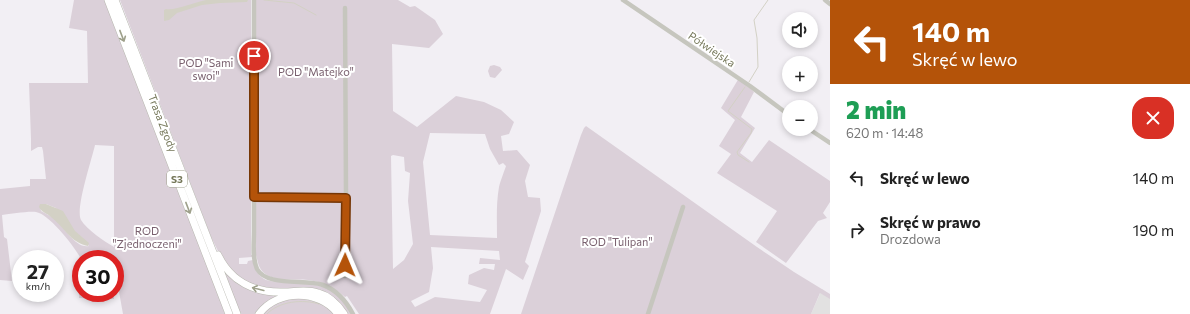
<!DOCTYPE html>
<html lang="pl">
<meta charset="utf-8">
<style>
body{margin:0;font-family:Commissioner,sans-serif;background:#f6f6f6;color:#222;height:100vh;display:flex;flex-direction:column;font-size:15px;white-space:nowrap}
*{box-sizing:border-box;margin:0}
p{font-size:13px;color:#767676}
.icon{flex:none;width:22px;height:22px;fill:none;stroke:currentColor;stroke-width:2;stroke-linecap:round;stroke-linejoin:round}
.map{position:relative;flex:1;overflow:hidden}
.panel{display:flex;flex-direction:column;background:#fff;width:360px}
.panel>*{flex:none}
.top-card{background:#b45309;color:#fff;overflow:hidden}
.tools{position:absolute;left:782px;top:12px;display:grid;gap:8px}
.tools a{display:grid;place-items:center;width:36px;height:36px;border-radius:50%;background:#fff;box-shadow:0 2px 6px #0003;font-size:20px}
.speed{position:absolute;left:12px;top:250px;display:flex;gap:8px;font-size:20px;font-weight:700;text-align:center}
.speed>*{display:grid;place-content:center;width:52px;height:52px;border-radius:50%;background:#fff;box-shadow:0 2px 6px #0003;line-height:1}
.speed small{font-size:10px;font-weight:400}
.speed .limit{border:6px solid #d22;background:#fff;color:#111}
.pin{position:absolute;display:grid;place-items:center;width:34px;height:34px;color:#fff;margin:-17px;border:2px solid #fff;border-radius:50%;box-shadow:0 1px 4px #0007}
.me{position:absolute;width:44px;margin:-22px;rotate:1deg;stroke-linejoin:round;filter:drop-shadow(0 0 3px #0008)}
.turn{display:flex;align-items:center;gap:14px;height:84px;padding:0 16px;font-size:18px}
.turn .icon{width:52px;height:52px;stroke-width:2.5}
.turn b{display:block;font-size:28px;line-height:34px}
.round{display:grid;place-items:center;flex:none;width:42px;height:42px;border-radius:16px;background:#f6f6f6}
.overview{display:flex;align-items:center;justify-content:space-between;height:68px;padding:0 16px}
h1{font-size:24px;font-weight:800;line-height:30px;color:#1e9e55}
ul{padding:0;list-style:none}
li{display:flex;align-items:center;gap:12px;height:52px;padding:0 16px}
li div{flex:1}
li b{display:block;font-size:15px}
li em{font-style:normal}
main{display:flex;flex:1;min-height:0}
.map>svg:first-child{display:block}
</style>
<main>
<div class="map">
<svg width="830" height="314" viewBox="0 0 830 314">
<rect width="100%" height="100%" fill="#f2eff4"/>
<path fill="#e2e1e1" d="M 822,289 L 830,295 L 830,314 L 811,314 Z"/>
<path fill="#dbd0d9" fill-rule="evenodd" d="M 74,0 L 105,0 L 213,280 L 225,314 L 123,314 L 116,275 L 115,278 L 115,259 L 81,259 C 75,247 49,214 36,212 C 28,211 11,214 2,215 L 4,237 L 7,239 L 12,281 L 0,280 L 0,189 L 30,186 L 30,179 L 46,179 L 43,151 L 42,147 L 38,147 L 31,151 L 31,139 L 29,83 L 88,83 L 87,31 L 69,28 ZM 95,145 L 114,146 L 114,247 C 104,241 87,230 81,220 C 75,209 92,159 95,145 ZM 40,204 L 46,204 L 56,208 L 61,223 L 89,246 C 76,249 64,227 55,219 C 51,216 46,214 41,211 Z
M 120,0 L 251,0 L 251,255 L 252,255 L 252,257 L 239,258 L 239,264 L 247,264 L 248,261 L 253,260 C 255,269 257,275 266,280 C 290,286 322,277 341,299 C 345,303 348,309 352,314 L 346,314 L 338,303 L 261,289 L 240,279 L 222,259 L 211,237 Z
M 256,0 L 398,0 L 410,7 L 415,6 L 435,20 L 443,34 L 429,48 L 392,44 L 393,111 L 417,127 L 456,96 L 484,102 L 501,110 L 514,122 L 509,134 L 501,136 L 503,151 L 517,150 L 530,165 L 525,181 L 528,197 L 540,198 L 541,211 L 525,262 L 529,266 L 523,280 L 506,269 L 490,314 L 359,314 L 347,296 L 345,297 C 334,287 323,282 308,280 C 294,278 274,283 263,272 C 258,267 258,261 256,255 ZM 430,133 L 485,134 L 490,149 L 499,165 L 503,163 L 506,166 C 504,172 500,182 499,187 C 496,204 497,221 497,238 L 430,235 L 423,162 ZM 393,155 L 404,157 L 405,171 L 410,173 L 408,201 L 413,244 L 404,260 L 393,269 L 391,156 ZM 431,247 L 499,251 L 500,260 L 480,258 L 479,264 L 495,264 L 494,270 L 484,268 L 469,275 L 468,284 L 487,290 L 480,302 L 435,297 L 415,307 L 411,301 L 429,292 L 433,268 Z
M 494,65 L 500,67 L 502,70 L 495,78 L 490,77 L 488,71 L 490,66 Z
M 739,78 L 754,92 L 741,117 L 755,128 L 740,153 L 752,162 L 769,140 L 830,181 L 830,202 L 823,213 L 827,218 L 818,221 L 786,263 L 756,242 L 777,211 L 717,173 L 731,154 L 719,146 L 735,120 L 721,108 Z
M 586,126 L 757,247 L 794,272 L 830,294 L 830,299 L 820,293 L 811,314 L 521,314 L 581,135 L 584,128 Z
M 221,265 L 235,281 L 291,293 L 334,307 L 291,295 L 257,314 L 241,314 Z
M 81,273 L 81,293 L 114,293 L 114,299 L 79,298 Z
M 305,298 L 322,301 L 336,314 L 261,314 C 274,300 287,299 305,298 Z"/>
<path fill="#d3d1c5" d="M 206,0 L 248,0 L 247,2 L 220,3 L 202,5 L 177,13 L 169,20 L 164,21 L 164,10 L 166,9 C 175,11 195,2 206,0 Z
M 40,204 L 46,204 L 63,211 L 75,231 L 89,243 L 88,246 C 71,243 64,227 51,217 C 47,213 42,213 39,207 Z"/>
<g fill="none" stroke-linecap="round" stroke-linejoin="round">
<path stroke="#d3d1c5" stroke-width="1" d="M 264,0 L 294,3 L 316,15
M 749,82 L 758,67 L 757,38 L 754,20 L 768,0
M 745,87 L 728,111 L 752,129 L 751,133 L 737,152 L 738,155 L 749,162
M 267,314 C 279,301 303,299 319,304"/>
<g stroke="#b7b7af" stroke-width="8">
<path id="highway" d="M 108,0 L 229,314
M 115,0 L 237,314
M 218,255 C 231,282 255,293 284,292 C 295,292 307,289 318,293 C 329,296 338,305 344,314
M 259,314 C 278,289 319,289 338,314"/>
</g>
<path stroke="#c6c6be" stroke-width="4.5" d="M 254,0 L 254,232 C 254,244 252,258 257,269 C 267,287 305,279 323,285 C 337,290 346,301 353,314
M 623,0 L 750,86 L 789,115
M 825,0 L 830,4
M 345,8 L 346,197
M 809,129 L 830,143
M 254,197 L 346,197 L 345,276
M 648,314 L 683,207"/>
<use href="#highway" stroke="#fff" stroke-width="7"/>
</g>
<defs><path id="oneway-shaft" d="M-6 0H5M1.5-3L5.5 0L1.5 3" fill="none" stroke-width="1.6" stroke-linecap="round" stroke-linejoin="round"/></defs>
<g stroke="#9ea08b">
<use href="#oneway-shaft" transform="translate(122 36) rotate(69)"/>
<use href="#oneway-shaft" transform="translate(188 208) rotate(69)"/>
<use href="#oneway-shaft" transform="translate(258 289) rotate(-166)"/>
</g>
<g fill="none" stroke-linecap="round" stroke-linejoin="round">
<g stroke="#753606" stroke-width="10">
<path id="route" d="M 254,56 L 254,197 L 346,198 L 345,265"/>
</g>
<use href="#route" stroke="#b45309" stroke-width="7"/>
</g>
<g text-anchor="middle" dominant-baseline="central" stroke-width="4" stroke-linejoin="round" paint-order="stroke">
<rect fill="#fff" stroke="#9ea08b" stroke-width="1" x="167" y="171" width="20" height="16" rx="3"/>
<g font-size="10" font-weight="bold" fill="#757759">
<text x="177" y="179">S3</text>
</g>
<g font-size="11" fill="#757759" stroke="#fff">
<text transform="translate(712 49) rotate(34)">Półwiejska</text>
<text transform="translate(163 123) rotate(69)">Trasa Zgody</text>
</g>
<g font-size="11" fill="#79606e" stroke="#fff">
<text x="206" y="62">POD "Sami<tspan x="206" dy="13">swoi"</tspan></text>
<text x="316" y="71">POD "Matejko"</text>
<text x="147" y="230">ROD<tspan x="147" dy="13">"Zjednoczeni"</tspan></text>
<text x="617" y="241">ROD "Tulipan"</text>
</g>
</g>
</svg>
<div class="tools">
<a><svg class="icon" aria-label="sound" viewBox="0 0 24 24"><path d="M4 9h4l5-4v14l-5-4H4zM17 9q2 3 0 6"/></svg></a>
<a>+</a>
<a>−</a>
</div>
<div class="speed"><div>27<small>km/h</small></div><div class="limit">30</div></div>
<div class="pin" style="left:254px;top:56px;background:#d93025"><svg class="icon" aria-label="arrive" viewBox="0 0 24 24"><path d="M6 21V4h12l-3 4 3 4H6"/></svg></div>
<svg class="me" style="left:345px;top:265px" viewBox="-20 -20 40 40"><path d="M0-17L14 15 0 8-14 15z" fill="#b45309" stroke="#fff" stroke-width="4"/></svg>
</div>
<section class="panel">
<div class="top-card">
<div class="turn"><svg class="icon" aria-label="left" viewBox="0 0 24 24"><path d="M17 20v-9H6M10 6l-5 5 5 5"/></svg><div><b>140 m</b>Skręć w lewo</div></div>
</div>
<div class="overview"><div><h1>2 min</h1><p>620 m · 14:48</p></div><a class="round" style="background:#d93025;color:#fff"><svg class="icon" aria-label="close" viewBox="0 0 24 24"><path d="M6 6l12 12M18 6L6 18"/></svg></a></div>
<ul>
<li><svg class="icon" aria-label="left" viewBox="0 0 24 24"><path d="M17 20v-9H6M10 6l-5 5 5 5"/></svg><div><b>Skręć w lewo</b></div><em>140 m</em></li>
<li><svg class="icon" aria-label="right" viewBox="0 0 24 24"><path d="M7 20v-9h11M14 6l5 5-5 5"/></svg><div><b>Skręć w prawo</b><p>Drozdowa</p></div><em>190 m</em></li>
</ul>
</section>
</main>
